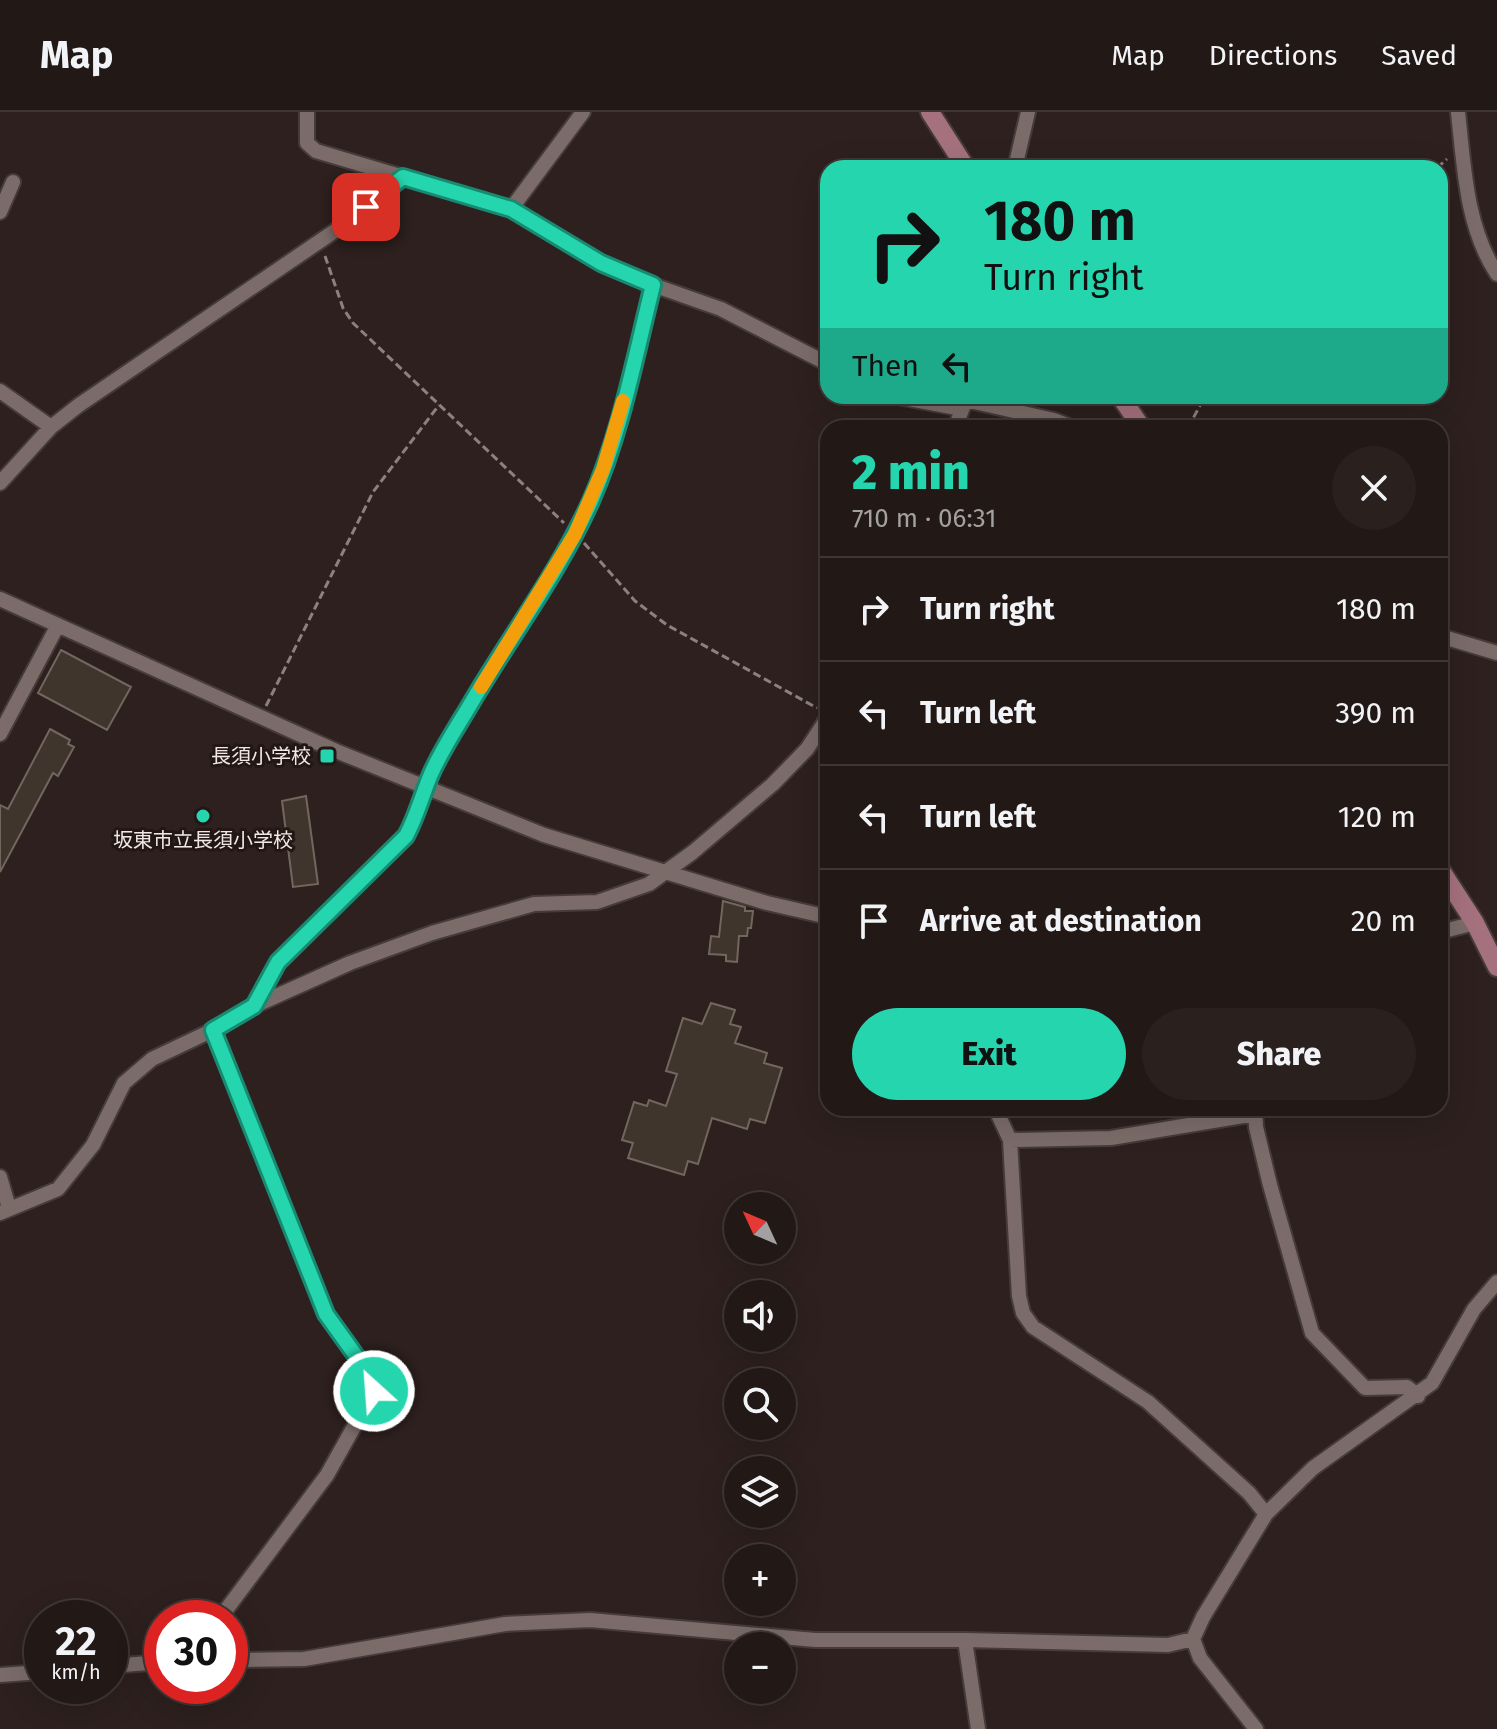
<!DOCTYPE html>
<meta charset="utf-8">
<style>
body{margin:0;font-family:"Fira Sans","Noto Sans JP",sans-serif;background:#2a211f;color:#f1f3f6;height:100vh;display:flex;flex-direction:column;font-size:30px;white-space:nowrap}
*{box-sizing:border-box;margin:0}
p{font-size:26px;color:#a2a0a1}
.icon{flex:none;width:44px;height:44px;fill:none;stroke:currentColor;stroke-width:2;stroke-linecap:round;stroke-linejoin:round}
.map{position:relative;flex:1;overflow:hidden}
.panel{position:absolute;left:820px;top:308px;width:628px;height:696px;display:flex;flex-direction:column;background:#221816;border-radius:24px;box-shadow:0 8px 32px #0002,0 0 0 2px #3f3735}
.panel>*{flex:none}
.top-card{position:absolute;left:820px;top:48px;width:628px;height:244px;border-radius:24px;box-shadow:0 8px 32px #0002,0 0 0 2px #3f3735;background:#25d5ae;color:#111;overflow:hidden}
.needle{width:52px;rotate:314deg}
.controls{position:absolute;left:724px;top:1080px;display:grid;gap:16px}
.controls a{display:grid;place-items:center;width:72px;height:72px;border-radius:50%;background:#221816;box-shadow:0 8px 32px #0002,0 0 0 2px #3f3735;font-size:40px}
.speed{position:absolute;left:24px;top:1488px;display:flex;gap:16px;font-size:40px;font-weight:700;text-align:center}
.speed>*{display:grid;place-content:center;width:104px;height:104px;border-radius:50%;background:#221816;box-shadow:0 8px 32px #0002,0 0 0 2px #3f3735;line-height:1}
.speed small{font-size:20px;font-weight:400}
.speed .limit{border:12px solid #d22;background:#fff;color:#111}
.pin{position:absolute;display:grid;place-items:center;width:68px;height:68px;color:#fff;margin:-34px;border-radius:16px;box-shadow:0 4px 12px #0006}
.me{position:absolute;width:88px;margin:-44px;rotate:334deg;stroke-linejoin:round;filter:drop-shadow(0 0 6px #0008)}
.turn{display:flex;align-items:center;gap:28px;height:168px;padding:0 32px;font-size:36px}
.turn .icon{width:104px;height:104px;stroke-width:2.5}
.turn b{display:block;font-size:56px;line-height:68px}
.then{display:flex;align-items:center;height:76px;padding:0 32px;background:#0003;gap:16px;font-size:30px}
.round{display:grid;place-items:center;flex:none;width:84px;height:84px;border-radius:42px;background:#2a211f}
.head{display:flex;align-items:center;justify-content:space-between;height:136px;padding:0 32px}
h1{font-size:48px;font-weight:800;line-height:60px;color:#25d5ae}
.cta{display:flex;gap:16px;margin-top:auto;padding:16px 32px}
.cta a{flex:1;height:92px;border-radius:48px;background:#25d5ae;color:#111;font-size:32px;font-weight:800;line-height:92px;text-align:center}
.cta a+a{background:#2a211f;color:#f1f3f6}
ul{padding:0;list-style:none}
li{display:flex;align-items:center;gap:24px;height:104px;padding:0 32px;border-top:2px solid #3f3735}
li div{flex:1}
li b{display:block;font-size:30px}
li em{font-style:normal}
header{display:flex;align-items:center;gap:48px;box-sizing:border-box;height:112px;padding:0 40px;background:#221816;border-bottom:2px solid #3f3735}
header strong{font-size:38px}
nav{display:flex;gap:44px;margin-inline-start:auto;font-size:28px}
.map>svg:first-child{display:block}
</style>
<header>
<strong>Map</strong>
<nav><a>Map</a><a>Directions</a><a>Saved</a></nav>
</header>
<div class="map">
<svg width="1497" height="1617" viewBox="0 0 1497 1617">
<rect width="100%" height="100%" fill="#2d201e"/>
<path fill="#3f352d" stroke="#72675e" stroke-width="2" d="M 61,538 L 131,575 L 107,618 L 38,581 Z
M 50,617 L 70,628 L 68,632 L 74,635 L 58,664 L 53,661 L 0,760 L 0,693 L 8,697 Z
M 306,684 L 318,772 L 293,775 L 282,689 Z
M 723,789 L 745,795 L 745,799 L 753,799 L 751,816 L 748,816 L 747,824 L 739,824 L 737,850 L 726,849 L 726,843 L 709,842 L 711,824 L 719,825 Z
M 711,891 L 735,898 L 730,912 L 741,915 L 735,931 L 767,941 L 764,951 L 782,956 L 765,1011 L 750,1007 L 747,1017 L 712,1006 L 698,1052 L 688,1049 L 684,1063 L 628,1046 L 633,1031 L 622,1028 L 634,990 L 647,994 L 649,988 L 666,994 L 677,962 L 666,959 L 683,906 L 702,912 Z"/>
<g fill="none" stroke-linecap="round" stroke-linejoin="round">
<g stroke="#453b39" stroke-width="18">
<path id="minor" d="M 307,0 L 307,31 L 316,39 L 511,97 L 601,151 L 653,173 L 721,197 L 828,252
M 1458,0 C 1464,55 1466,115 1497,162
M 1015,56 L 1028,0
M 511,97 L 583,0
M 0,100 L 13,70
M 0,279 L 51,315
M 893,284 L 962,297
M 965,288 L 1054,308 L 1074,316
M 955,316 L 965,290
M 0,371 L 51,315 L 79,293 L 348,110 L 403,65
M 0,487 L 336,639 L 544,723 L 767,791 L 828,805
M 1440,524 L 1497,541
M 0,622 L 58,513
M 1440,820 L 1475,811
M 254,893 L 278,850 L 406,724 C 417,704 422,683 431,662 C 444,633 464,605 480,578 C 516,515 561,456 591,389 C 621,321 635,245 653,173
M 213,918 L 326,1202 L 374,1269 L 374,1279 L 327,1363 L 220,1506
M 995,996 L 1010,1028 L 1019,1184 L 1023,1201 L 1033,1215 L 1148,1290 L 1249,1381 L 1266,1402
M 1255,996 L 1256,1015 L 1270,1073 L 1312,1221 L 1365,1276 L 1407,1275 L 1418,1284
M 1010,1028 L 1111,1026 L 1255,1002
M 0,1065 L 9,1096
M 0,1101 L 58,1077 L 93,1033 L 124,971 L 152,947 L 213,918 L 254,894 L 350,851 L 432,821 L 534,792 L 597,790 L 649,772 L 693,740 L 773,672 L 807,637 L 828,605
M 965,1528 L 978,1617
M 230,1548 L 304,1547 L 505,1512 L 590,1508 L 815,1528 L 965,1528 L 1168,1533 L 1193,1527
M 110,1554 L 162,1550
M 0,1563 L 42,1560
M 1256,1617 L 1200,1546 L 1193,1527 L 1203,1505 L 1266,1402 L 1313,1356 L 1432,1271 L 1474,1197 L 1497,1170"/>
</g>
<g stroke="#453b39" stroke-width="22">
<path id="major" d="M 930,0 L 966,56
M 1120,284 L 1142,316
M 1440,757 L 1475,811 L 1497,855"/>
</g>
<path stroke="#8c817f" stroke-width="3" stroke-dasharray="8 4" stroke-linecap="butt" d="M 1437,56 L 1447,47
M 325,144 L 343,196 L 353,211 L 564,411
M 1188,316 L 1205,284
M 584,431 L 635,489 L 667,513 L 817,596
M 266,594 L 373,380 L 439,293"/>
<use href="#minor" stroke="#7b6c69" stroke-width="14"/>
<use href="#major" stroke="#a5717e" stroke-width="18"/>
</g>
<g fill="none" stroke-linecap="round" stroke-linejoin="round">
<g stroke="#188a71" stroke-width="20">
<path id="route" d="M 366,95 L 403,65 L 511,97 L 601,151 L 653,173 C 635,245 621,321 591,389 C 559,460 512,522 473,588 C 459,612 442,637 431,662 C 422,683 417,704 406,724 L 278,850 L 254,894 L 213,918 L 326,1202 L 374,1269 L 374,1279"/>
</g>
<use href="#route" stroke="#25d5ae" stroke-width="14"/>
<path stroke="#f59e0b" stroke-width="14" d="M 481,575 L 575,422 L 603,357 L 623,289"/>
</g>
<g fill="#25d5ae" stroke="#231715" stroke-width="3">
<rect x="319" y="636" width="16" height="16" rx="4"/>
<circle cx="203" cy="704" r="8"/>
</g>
<g text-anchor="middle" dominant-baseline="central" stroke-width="6" stroke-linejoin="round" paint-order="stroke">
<g font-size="20" fill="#f1e8e6" stroke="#231715" text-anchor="end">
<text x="311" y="644">長須小学校</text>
<text x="203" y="728" text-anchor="middle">坂東市立長須小学校</text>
</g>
</g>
</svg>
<div class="controls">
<a><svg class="needle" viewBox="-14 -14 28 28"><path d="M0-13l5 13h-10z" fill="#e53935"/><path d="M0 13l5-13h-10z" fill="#a2a0a1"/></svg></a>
<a><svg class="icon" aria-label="sound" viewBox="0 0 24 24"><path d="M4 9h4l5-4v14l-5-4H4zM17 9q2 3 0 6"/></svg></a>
<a><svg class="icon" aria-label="search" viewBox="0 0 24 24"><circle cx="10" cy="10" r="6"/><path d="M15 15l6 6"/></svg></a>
<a><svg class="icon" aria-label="layers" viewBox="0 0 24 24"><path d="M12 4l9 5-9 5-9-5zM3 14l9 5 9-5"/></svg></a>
<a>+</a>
<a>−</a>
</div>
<div class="speed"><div>22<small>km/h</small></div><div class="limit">30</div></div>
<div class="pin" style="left:366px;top:95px;background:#d93025"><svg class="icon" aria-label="arrive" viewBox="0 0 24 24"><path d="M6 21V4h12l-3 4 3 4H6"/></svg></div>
<svg class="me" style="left:374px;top:1279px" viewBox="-20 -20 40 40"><circle r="17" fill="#25d5ae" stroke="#fff" stroke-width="3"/><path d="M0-11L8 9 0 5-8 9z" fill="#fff"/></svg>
<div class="top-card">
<div class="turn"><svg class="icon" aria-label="right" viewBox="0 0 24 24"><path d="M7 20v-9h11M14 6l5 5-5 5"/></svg><div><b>180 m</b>Turn right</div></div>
<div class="then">Then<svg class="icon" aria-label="left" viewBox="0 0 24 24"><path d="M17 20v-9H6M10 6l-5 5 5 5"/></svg></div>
</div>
<section class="panel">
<div class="head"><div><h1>2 min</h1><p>710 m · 06:31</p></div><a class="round"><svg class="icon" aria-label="close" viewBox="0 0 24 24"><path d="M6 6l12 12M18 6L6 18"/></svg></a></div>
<ul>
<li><svg class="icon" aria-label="right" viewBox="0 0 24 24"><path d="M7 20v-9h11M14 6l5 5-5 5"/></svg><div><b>Turn right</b></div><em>180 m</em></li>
<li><svg class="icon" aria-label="left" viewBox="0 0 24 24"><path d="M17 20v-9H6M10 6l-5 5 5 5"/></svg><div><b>Turn left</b></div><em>390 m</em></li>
<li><svg class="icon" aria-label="left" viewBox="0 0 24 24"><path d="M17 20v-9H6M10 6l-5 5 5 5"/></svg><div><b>Turn left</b></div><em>120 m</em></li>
<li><svg class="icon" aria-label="arrive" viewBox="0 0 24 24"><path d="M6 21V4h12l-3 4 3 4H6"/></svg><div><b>Arrive at destination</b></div><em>20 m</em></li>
</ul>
<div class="cta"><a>Exit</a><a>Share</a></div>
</section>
</div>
